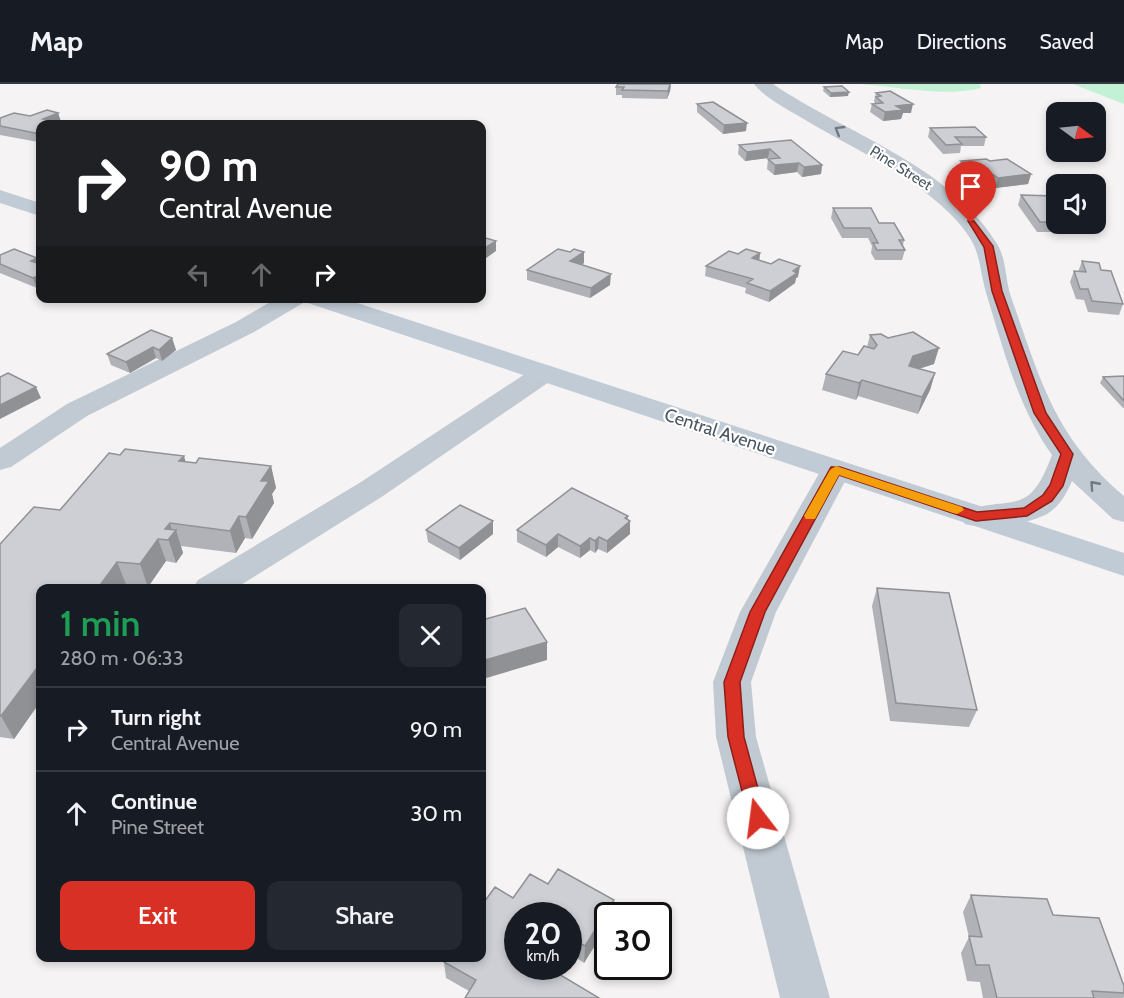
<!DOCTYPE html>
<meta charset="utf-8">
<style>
body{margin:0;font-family:Cabin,sans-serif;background:#242831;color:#f1f3f6;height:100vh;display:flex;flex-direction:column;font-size:22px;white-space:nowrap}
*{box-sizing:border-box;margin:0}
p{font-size:20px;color:#9ea1a6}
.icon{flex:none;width:33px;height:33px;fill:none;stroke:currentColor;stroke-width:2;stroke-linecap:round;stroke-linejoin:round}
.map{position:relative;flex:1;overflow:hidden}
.sheet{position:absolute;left:36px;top:500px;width:450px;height:378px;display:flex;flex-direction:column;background:#171b24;border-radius:12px;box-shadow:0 3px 9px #0003}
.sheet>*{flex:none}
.top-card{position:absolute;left:36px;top:36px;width:450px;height:183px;border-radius:12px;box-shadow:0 3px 9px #0003;background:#202124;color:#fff;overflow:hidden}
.needle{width:39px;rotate:105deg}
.controls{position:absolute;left:1046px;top:18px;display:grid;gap:12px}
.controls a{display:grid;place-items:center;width:60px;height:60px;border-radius:12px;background:#171b24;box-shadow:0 3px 9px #0003;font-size:30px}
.speed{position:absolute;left:504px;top:818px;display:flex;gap:12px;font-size:30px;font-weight:700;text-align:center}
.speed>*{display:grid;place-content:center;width:78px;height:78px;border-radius:50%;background:#171b24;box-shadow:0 3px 9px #0003;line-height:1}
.speed small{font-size:15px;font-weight:400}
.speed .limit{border:3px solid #111;border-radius:9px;background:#fff;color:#111}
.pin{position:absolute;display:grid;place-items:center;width:51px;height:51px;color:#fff;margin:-62px -26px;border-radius:50% 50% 50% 0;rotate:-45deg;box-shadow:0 0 6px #0007}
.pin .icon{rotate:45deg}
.me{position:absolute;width:66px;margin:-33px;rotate:345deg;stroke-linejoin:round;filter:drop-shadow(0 0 4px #0008)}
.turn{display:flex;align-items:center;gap:21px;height:126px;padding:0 24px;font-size:27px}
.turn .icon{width:78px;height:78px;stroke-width:2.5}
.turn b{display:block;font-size:42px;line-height:51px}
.lanes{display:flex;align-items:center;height:57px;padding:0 24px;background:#0003;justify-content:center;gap:30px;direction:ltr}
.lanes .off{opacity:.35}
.round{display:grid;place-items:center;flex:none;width:63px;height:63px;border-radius:12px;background:#242831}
.overview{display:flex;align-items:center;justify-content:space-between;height:102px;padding:0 24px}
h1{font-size:36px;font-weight:600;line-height:45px;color:#1e9e55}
.button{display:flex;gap:12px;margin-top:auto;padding:12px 24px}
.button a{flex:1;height:69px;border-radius:12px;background:#d93025;color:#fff;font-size:24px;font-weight:600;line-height:69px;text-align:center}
.button a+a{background:#242831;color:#f1f3f6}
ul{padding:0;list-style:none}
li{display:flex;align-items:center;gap:18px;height:84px;padding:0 24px;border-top:2px solid #363941}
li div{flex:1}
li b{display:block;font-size:22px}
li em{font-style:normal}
header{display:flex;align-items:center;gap:36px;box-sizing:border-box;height:84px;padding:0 30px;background:#171b24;border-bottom:2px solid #363941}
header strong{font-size:28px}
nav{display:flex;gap:33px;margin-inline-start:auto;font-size:21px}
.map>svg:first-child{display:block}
</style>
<header>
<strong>Map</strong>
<nav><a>Map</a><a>Directions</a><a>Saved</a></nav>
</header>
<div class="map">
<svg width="1124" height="914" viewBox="0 0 1124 914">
<rect width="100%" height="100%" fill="#f5f3f3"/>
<path fill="#c3f1d5" d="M 861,0 L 980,0 L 981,4 C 947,13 896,3 861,0 Z
M 1073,0 L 1124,0 L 1124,20 Z"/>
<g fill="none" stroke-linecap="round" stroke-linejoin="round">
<path fill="#c1cad2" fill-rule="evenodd" d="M 754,0 L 773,0 C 846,50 950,81 997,160 C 1007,176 1005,196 1011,213 C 1041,297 1054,352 1124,412 L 1124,438 L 1113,435 L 1072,397 C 1067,409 1059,423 1047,430 C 1026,441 988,446 965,440 L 960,433 L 965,426 C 1017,412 1029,432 1052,371 C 1018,323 1004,267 987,212 C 977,178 983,166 957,137 C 915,91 855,66 802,34 C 787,25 765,14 754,0 Z
M 277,214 L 307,214 L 303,219 L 254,248 L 87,332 L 11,383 L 0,386 L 0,364 L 67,320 L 236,238 Z
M 543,282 L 552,284 L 556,290 L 552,296 L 383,412 L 236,504 L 193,504 L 198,496 L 361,398 L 534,284 Z
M 836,377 L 847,380 L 851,386 L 776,528 L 751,598 L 756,653 L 830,914 L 780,914 L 716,653 L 713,598 L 740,528 L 821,386 L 825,380 Z"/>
<path fill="#c1cbd6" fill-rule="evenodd" d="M 0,106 L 40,119 L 40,132 L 0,119 Z
M 304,214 L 342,214 L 1124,469 L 1124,492 L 308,219 Z"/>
</g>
<path fill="#b0b2b7" d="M 671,0 L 670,7 L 667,15 L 622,14 L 622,11 L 616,11 L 616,3 Z
M 824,3 L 848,12 L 830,13 L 823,7 Z
M 876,9 L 911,29 L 903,29 L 901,35 L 883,37 L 870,28 L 872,20 L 875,19 L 874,17 Z
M 697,20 L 746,47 L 723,50 L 697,28 Z
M 58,29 L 61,38 L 59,38 L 61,39 L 61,40 L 40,40 L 38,58 L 0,51 L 0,34 L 30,32 Z
M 930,44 L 986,53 L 984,62 L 961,62 L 960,69 L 943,70 L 928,53 Z
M 791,56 L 822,81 L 821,90 L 802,93 L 797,88 L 774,91 L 767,85 L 768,75 L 770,75 L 768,74 L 745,77 L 738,70 L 739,61 Z
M 961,77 L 990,77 L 1031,90 L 1028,100 L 995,104 L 985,97 L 974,98 L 958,86 Z
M 1021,111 L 1056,112 L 1056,140 L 1067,140 L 1064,140 L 1061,148 L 1037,148 L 1018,121 Z
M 833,124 L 879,139 L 904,156 L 903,162 L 905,166 L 902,176 L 875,176 L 871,169 L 872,162 L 868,154 L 842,154 L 831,134 Z
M 570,168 L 584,168 L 584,179 L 581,181 L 610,201 L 590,214 L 527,196 L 527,186 Z
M 760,169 L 759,176 L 798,193 L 796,194 L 795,199 L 769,218 L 745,209 L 746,204 L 705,192 L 706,182 L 738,170 Z
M 0,171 L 37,174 L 39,180 L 40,180 L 40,203 L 37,204 L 0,189 Z
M 1082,177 L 1101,186 L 1123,220 L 1119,231 L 1088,228 L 1084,216 L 1076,215 L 1070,198 L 1074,187 L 1078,188 Z
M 870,251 L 934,280 L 919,285 L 935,289 L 930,306 L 918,330 L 858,312 L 856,316 L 822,306 L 826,290 L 858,271 L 867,263 Z
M 172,254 L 176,266 L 162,277 L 156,274 L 130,289 L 111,281 L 107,270 Z
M 1124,292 L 1124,324 L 1123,324 L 1100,299 L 1103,293 Z
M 185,378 L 271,382 L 276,404 L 272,410 L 274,419 L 252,455 L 245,454 L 236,469 L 181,462 L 183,469 L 176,479 L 166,477 L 148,503 L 126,500 L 123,504 L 40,504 L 40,618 L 14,655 L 0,653 L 0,460 L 60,426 Z
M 628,436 L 630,450 L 607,469 L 598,465 L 595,469 L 590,466 L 580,474 L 558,463 L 546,473 L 517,458 L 517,446 Z
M 493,437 L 493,450 L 460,476 L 428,458 L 426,446 Z
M 877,504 L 977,626 L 969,643 L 890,637 L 872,522 Z
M 548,800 L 614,816 L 613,831 L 608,831 L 584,879 L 572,871 L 568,876 L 568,831 L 518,882 L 565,882 L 559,891 L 469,907 L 446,894 L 444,878 L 445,875 L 445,873 L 482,873 L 513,814 Z
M 971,811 L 1053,831 L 1124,902 L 1124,913 L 1123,914 L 983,914 L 980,898 L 967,897 L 961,869 L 969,853 L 963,828 Z"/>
<path fill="#909195" d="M 671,0 L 670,7 L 667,15 L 668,7 Z
M 849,8 L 848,12 L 830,13 L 831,9 Z
M 913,20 L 911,29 L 903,29 L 901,35 L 883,37 L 885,28 L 896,22 Z
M 58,29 L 61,38 L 53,40 L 43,35 Z
M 747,39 L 746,47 L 723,50 L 724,41 Z
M 40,47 L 40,57 L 38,58 L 35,49 Z
M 770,65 L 768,74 L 745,77 L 747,68 Z
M 799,79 L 797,88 L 774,91 L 775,81 Z
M 822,81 L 821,90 L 802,93 L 804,83 Z
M 988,87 L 985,97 L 974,98 L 977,88 Z
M 1031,90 L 1028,100 L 995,104 L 998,94 Z
M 496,157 L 496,167 L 482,177 L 482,166 Z
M 584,168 L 584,179 L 570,188 L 570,177 Z
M 760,169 L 759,180 L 752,174 Z
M 37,174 L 40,183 L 31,177 Z
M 800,182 L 798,193 L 796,194 L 795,199 L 769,218 L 770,207 Z
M 611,190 L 610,201 L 590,214 L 591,204 Z
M 40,191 L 40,203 L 37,204 L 33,194 Z
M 172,254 L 176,266 L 162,277 L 159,266 Z
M 153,263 L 156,274 L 130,289 L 126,278 Z
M 939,264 L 934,280 L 908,288 L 909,282 L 913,272 Z
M 935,289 L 930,306 L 918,330 L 922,313 Z
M 862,296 L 858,312 L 856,316 L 859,299 Z
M 36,303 L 41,314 L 0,335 L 0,321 Z
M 184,372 L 190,393 L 179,377 Z
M 271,382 L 276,404 L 272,410 L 274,419 L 252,455 L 246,433 L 261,397 Z
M 239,432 L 245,454 L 236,469 L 230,447 Z
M 628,432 L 627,440 L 630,437 L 630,450 L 607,469 L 607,457 L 625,434 Z
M 493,437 L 493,450 L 460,476 L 459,464 Z
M 170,439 L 173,450 L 176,446 L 183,469 L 176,479 L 165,445 Z
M 558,450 L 558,463 L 546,473 L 546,461 Z
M 599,453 L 598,465 L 595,469 L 595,457 Z
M 590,454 L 590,466 L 580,474 L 580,462 Z
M 158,455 L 166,477 L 148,503 L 140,480 Z
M 117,478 L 126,500 L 123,504 L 98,504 Z
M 547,558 L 547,576 L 483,595 L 482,597 L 482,577 Z
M 40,580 L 40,618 L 14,655 L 1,632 Z
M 614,816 L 613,831 L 608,831 L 608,841 L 584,879 L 585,862 Z
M 572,855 L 572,871 L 568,876 L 568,860 Z
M 554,882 L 565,882 L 552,903 L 552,886 Z"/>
<path fill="#cdcfd5" stroke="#909195" stroke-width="1.5" d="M 618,0 L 670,0 L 668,7 L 622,6 L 624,3 L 616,3 Z
M 842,2 L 849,8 L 831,9 L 824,3 Z
M 890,7 L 913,20 L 896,22 L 903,26 L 885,28 L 872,20 L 883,19 L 876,13 L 881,12 L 876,9 Z
M 713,18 L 747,39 L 724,41 L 697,20 Z
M 47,26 L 58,29 L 43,35 L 61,39 L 57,40 L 40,40 L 40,47 L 35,49 L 0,42 L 0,34 L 14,29 L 30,32 Z
M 975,43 L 986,53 L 955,53 L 962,60 L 946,61 L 930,44 Z
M 791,56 L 822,81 L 804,83 L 799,79 L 775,81 L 768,75 L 780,74 L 770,65 L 747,68 L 739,61 Z
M 986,75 L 990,77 L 1007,75 L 1031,90 L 998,94 L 988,87 L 977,88 L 961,77 Z
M 1021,111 L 1056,112 L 1056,138 L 1040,138 Z
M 833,124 L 871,124 L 879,139 L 894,139 L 904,156 L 899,156 L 905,166 L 877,166 L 873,159 L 878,159 L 870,144 L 844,144 Z
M 482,153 L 496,157 L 482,166 Z
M 14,165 L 37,174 L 31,177 L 40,180 L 40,191 L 33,194 L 0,180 L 0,171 Z
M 558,165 L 570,168 L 574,165 L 584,168 L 570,177 L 611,190 L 591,204 L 527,186 Z
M 746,165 L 760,169 L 752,174 L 771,180 L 779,175 L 800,182 L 793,187 L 797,189 L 770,207 L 747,199 L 753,195 L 706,182 L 729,167 L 738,170 Z
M 1082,177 L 1099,179 L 1101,186 L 1111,187 L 1123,220 L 1092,217 L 1088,205 L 1080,205 L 1074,187 L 1086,188 Z
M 151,246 L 172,254 L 159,266 L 153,263 L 126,278 L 107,270 Z
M 913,248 L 939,264 L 913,272 L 909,282 L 935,289 L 922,313 L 862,296 L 859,299 L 826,290 L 843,267 L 858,271 L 864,262 L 874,265 L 877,261 L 870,251 L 881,250 L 888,254 Z
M 8,289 L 36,303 L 0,321 L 0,293 Z
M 1124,292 L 1124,317 L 1103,293 Z
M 125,365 L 184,372 L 179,377 L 196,379 L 199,374 L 271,382 L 261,397 L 269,397 L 246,433 L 239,432 L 230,447 L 170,439 L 165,445 L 176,446 L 168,456 L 158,455 L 140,480 L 117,478 L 98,504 L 40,504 L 40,580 L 1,632 L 0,632 L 0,460 L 34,423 L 60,426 L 109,369 L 120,371 Z
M 572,404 L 628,432 L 625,434 L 630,437 L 607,457 L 599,453 L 595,457 L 590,454 L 580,462 L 558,450 L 546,461 L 517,446 Z
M 460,421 L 493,437 L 459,464 L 426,446 Z
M 877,504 L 949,509 L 977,626 L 896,619 Z
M 525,524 L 547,558 L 482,577 L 482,536 Z
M 558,785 L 614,816 L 585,862 L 572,855 L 568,860 L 568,831 L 518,831 L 518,882 L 554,882 L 552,886 L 599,914 L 465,914 L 476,896 L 444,878 L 447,873 L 482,873 L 482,821 L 495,803 L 513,814 L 530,790 L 548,800 Z
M 971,811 L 1047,815 L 1053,831 L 1099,834 L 1124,902 L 1124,909 L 1092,907 L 1094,914 L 997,914 L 989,881 L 976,881 L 969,852 L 982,853 Z"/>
<defs><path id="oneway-chevron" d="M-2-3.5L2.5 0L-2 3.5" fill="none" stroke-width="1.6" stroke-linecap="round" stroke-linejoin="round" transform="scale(1.5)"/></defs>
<g stroke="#6e7983">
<use href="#oneway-chevron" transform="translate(839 46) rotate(-149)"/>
<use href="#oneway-chevron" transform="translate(1094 401) rotate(-132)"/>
</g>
<path fill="#d93025" stroke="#8d1f18" stroke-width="1.5" d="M 968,137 L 974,137 L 993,162 L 1002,207 L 1046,329 L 1073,370 L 1063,402 L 1052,417 L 1027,432 L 976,437 L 839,391 L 765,528 L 740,598 L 744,653 L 766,734 L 764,739 L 758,741 L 751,739 L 749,734 L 728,653 L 724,598 L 750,528 L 831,383 L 840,383 L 977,428 L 1024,424 L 1043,411 L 1050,401 L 1061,370 L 1034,329 L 992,207 L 984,163 Z"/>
<path fill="#f59e0b" d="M 836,382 L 962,423 L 964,426 L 957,430 L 953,429 L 839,391 L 815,435 L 806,435 L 804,432 L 830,386 Z"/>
<g text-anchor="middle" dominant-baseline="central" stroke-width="4.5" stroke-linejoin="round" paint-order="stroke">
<g font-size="15" fill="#4a5661" stroke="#fff">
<text transform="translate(901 84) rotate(32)">Pine Street</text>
</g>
<g font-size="18" fill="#4a5661" stroke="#fff">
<text transform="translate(720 348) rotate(18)">Central Avenue</text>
</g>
</g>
</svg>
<div class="controls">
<a><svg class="needle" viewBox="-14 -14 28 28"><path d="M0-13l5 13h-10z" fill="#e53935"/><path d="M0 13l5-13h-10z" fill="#9ea1a6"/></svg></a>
<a><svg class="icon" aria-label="sound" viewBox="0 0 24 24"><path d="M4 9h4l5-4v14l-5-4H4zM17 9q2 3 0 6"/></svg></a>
</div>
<div class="speed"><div>20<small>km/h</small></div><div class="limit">30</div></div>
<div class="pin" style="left:971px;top:139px;background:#d93025"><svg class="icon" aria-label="arrive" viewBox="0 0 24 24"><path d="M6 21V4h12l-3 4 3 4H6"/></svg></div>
<svg class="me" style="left:758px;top:734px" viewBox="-20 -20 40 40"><circle r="19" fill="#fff"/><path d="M0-13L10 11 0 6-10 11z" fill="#d93025"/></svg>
<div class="top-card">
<div class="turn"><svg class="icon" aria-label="right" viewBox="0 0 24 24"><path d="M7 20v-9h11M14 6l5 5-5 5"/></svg><div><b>90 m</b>Central Avenue</div></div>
<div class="lanes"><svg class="icon off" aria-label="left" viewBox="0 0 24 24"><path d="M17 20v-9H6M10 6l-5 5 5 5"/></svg><svg class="icon off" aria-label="ahead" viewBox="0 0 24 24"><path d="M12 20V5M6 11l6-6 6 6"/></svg><svg class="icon" aria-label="right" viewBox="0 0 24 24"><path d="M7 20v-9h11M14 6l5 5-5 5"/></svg></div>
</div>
<section class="sheet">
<div class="overview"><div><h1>1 min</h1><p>280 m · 06:33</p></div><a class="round"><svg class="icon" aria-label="close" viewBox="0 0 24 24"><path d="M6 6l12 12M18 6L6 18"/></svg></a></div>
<ul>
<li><svg class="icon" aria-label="right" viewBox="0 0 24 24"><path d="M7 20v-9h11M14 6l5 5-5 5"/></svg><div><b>Turn right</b><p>Central Avenue</p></div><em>90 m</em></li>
<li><svg class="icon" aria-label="ahead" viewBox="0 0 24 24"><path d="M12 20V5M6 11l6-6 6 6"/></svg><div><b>Continue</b><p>Pine Street</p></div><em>30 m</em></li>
</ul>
<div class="button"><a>Exit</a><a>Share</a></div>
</section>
</div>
